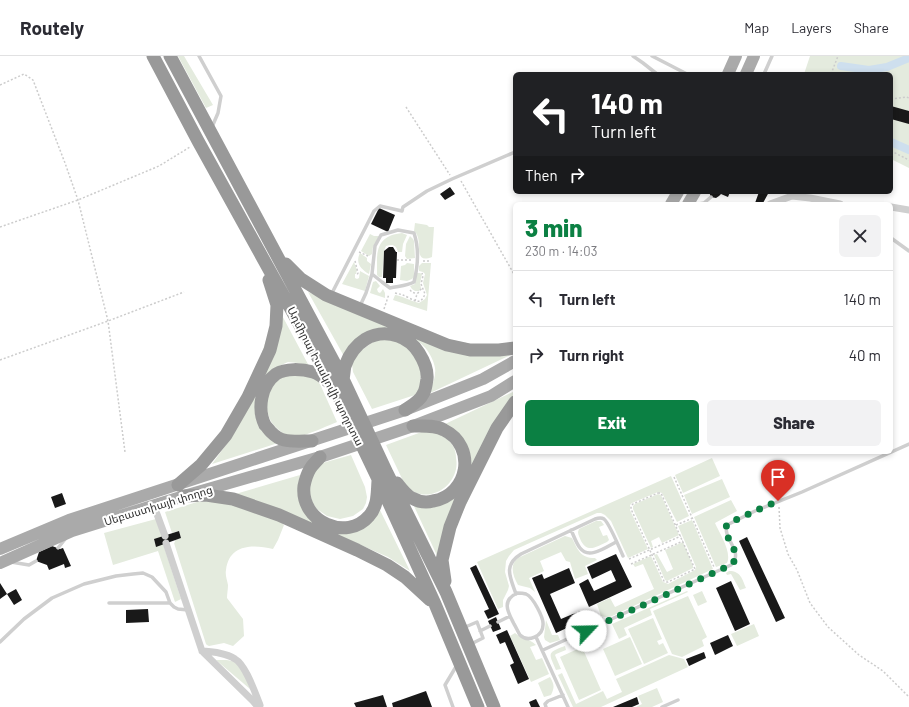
<!DOCTYPE html>
<meta charset="utf-8">
<style>
body{margin:0;font-family:Barlow,"Noto Sans Armenian",sans-serif;background:#f2f2f3;color:#2b2b33;height:100vh;display:flex;flex-direction:column;font-size:15px;white-space:nowrap}
*{box-sizing:border-box;margin:0}
p{font-size:13px;color:#7c7c81}
.icon{flex:none;width:22px;height:22px;fill:none;stroke:currentColor;stroke-width:2;stroke-linecap:round;stroke-linejoin:round}
.map{position:relative;flex:1;overflow:hidden}
.panel{position:absolute;left:513px;top:146px;width:380px;height:252px;display:flex;flex-direction:column;background:#fff;border-radius:6px;box-shadow:0 2px 6px #0003}
.panel>*{flex:none}
.guide{position:absolute;left:513px;top:16px;width:380px;height:122px;border-radius:6px;box-shadow:0 2px 6px #0003;background:#202124;color:#fff;overflow:hidden}
.pin{position:absolute;display:grid;place-items:center;width:34px;height:34px;color:#fff;margin:-41px -17px;border-radius:50% 50% 50% 0;rotate:-45deg;box-shadow:0 0 4px #0007}
.pin .icon{rotate:45deg}
.me{position:absolute;width:44px;margin:-22px;rotate:66deg;stroke-linejoin:round;filter:drop-shadow(0 0 3px #0008)}
.turn{display:flex;align-items:center;gap:14px;height:84px;padding:0 12px;font-size:18px}
.turn .icon{width:52px;height:52px;stroke-width:2.5}
.turn b{display:block;font-size:28px;line-height:34px}
.then{display:flex;align-items:center;height:38px;padding:0 12px;background:#0003;gap:8px;font-size:15px}
.round{display:grid;place-items:center;flex:none;width:42px;height:42px;border-radius:6px;background:#f2f2f3}
.overview{display:flex;align-items:center;justify-content:space-between;height:68px;padding:0 12px}
h1{font-size:24px;font-weight:800;line-height:30px;color:#0b8043}
.cta{display:flex;gap:8px;margin-top:auto;padding:8px 12px}
.cta a{flex:1;height:46px;border-radius:6px;background:#0b8043;color:#fff;font-size:16px;font-weight:800;line-height:46px;text-align:center}
.cta a+a{background:#f2f2f3;color:#2b2b33}
ul{padding:0;list-style:none}
li{display:flex;align-items:center;gap:12px;height:56px;padding:0 12px;border-top:1px solid #e1e1e2}
li div{flex:1}
li b{display:block;font-size:15px}
li em{font-style:normal}
header{display:flex;align-items:center;gap:24px;box-sizing:border-box;height:56px;padding:0 20px;background:#fff;border-bottom:1px solid #e1e1e2}
header strong{font-size:19px}
nav{display:flex;gap:22px;margin-inline-start:auto;font-size:14px}
.map>svg:first-child{display:block}
</style>
<header>
<strong>Routely</strong>
<nav><a>Map</a><a>Layers</a><a>Share</a></nav>
</header>
<div class="map">
<svg width="909" height="651" viewBox="0 0 909 651">
<rect width="100%" height="100%" fill="#fff"/>
<path fill="#e4ebde" d="M 178,0 L 184,0 L 213,49 L 206,52 Z
M 810,0 L 909,0 L 909,112 L 891,103 L 891,18 L 804,18 Z
M 415,167 L 427,169 L 429,171 L 434,171 L 432,201 C 411,209 425,184 414,175 Z
M 402,177 L 407,179 L 403,188 L 402,196 L 398,196 C 396,189 393,188 386,190 L 384,195 L 382,221 L 379,221 L 377,219 C 377,214 377,208 377,202 C 378,186 385,179 402,177 Z
M 370,178 L 374,180 L 379,180 L 373,191 L 372,198 L 369,200 L 361,195 Z
M 410,180 L 413,183 L 414,185 L 415,202 L 407,203 L 405,200 L 406,188 Z
M 360,197 L 367,202 L 367,205 L 371,208 L 369,218 C 361,213 355,207 360,197 Z
M 354,206 L 357,214 L 356,218 L 355,218 L 355,222 L 357,223 L 359,222 L 360,215 L 369,220 L 365,235 L 342,228 Z
M 407,207 L 414,208 L 414,221 L 412,223 L 407,225 L 400,224 L 401,210 L 405,209 Z
M 422,207 L 431,207 L 427,255 L 393,244 L 395,239 L 396,239 C 404,241 411,245 419,247 L 425,243 L 427,239 L 423,227 L 425,218 L 423,216 L 419,215 L 419,210 Z
M 416,217 L 420,217 L 422,218 L 420,228 L 421,232 L 419,235 L 415,235 L 412,233 L 410,230 L 415,228 Z
M 376,225 L 380,230 L 377,233 L 378,236 L 380,237 L 381,236 L 383,233 L 385,237 L 385,242 L 370,237 L 373,226 Z
M 308,236 L 399,273 L 515,297 L 428,338 C 431,331 435,324 435,317 C 436,313 434,308 433,305 C 425,284 410,281 391,274 L 345,302 Z
M 277,250 L 309,310 L 298,307 L 288,306 L 272,313 L 264,322 L 256,339 L 255,349 L 278,387 L 212,408 L 228,386 L 240,365 Z
M 376,284 L 397,284 L 414,296 L 421,315 L 420,331 L 418,338 L 372,353 L 353,316 L 352,308 L 359,296 Z
M 294,317 L 316,323 L 320,328 L 337,366 C 329,369 306,380 299,380 C 295,380 290,380 287,379 C 284,378 281,376 279,374 C 263,362 263,338 277,325 C 282,321 288,319 294,317 Z
M 515,335 L 515,341 L 440,506 L 413,448 L 426,450 L 468,418 L 443,369 Z
M 434,373 C 440,378 449,383 453,390 C 455,393 456,398 456,402 C 460,422 441,442 420,438 C 415,437 411,434 406,431 L 386,389 L 427,374 Z
M 351,399 L 365,431 L 367,441 L 366,447 L 363,453 L 353,460 L 340,463 L 327,460 L 317,453 L 313,448 L 309,436 L 312,417 L 319,408 Z
M 712,402 L 720,420 L 683,437 L 675,419 Z
M 300,419 L 298,438 L 337,475 L 378,450 L 410,515 L 388,501 L 340,480 L 232,439 Z
M 671,420 L 689,460 L 677,466 L 662,437 L 658,436 L 632,447 L 630,449 L 630,454 L 648,493 L 628,502 L 611,465 L 605,459 L 601,457 L 597,457 L 514,494 L 509,500 L 506,505 L 505,516 L 509,530 L 508,534 L 503,544 L 503,551 L 498,553 L 477,506 Z
M 722,423 L 730,441 L 692,458 L 684,439 Z
M 658,438 L 661,439 L 679,479 L 662,487 L 659,481 L 651,485 L 653,491 L 651,492 L 633,453 L 633,450 L 635,448 Z
M 731,444 L 737,455 L 715,467 C 720,478 732,496 727,507 L 716,511 L 694,461 Z
M 210,445 L 228,447 L 281,466 L 284,469 L 278,484 L 273,493 C 253,488 229,488 226,514 C 225,519 227,524 228,529 C 228,533 227,538 227,542 L 243,563 L 244,580 L 233,590 L 224,587 L 209,590 L 207,589 L 206,588 L 174,487 L 175,486 L 175,484 L 181,482 L 179,475 L 172,477 L 165,456 L 197,446 Z
M 156,463 L 162,481 L 154,484 L 156,490 L 163,488 L 181,543 L 175,546 L 158,495 L 113,509 L 104,477 Z
M 692,464 L 713,513 L 610,561 L 605,561 L 601,560 L 597,548 L 610,542 L 615,551 L 654,533 L 643,508 L 635,511 L 633,508 L 651,500 L 663,526 L 666,527 L 668,528 L 695,514 L 696,511 L 678,470 Z
M 596,465 L 601,465 L 604,469 L 599,471 L 603,480 L 607,479 L 609,484 L 607,486 C 597,490 588,498 581,485 C 580,482 578,479 578,476 L 579,473 Z
M 565,480 L 572,482 C 578,494 580,502 595,502 L 597,504 L 585,510 L 588,518 L 575,523 L 570,506 L 566,505 L 561,496 L 540,505 L 544,515 L 529,522 L 535,536 L 530,532 L 518,529 C 513,520 509,509 518,502 Z
M 683,486 L 693,510 L 693,512 L 667,525 L 665,524 L 654,499 L 657,498 L 667,516 L 673,513 L 665,494 Z
M 729,515 C 741,515 742,523 746,532 L 740,534 L 731,518 L 727,519 L 726,517 Z
M 687,535 L 688,536 L 650,553 L 652,559 L 624,572 L 627,579 L 619,583 L 612,568 Z
M 702,535 L 707,546 L 698,550 L 693,539 Z
M 688,540 L 707,581 L 702,584 L 704,590 L 682,601 L 672,598 L 653,555 Z
M 653,562 L 662,583 L 657,585 L 659,589 L 663,587 L 668,597 L 644,608 L 628,573 Z
M 546,564 L 552,579 L 558,579 L 560,584 L 550,587 L 545,584 L 544,581 Z
M 754,568 L 759,580 L 737,590 L 731,578 Z
M 515,577 C 523,584 529,582 536,589 L 530,591 L 536,604 L 542,602 L 549,618 L 531,626 L 510,580 Z
M 630,581 L 642,608 L 615,620 L 603,593 Z
M 565,590 L 566,594 L 556,598 L 555,599 L 561,613 L 556,614 C 549,597 546,597 565,590 Z
M 582,591 L 601,634 L 579,644 L 560,601 Z
M 669,599 L 684,603 L 688,611 L 601,651 L 573,651 L 558,619 L 562,617 L 576,648 L 603,635 L 607,643 L 622,636 L 616,623 Z
M 216,604 C 221,604 231,603 236,607 C 244,612 247,625 250,633 Z
M 550,621 C 554,628 555,631 551,639 L 544,641 L 538,627 Z
M 657,632 L 663,646 L 652,651 L 636,651 L 642,648 L 638,640 Z"/>
<g fill="none" stroke-linecap="round" stroke-linejoin="round">
<path stroke="#cedfee" stroke-width="8" d="M 841,10 L 869,14 L 887,11 L 909,2
M 891,86 L 909,94"/>
</g>
<path fill="#191919" d="M 891,50 L 909,55 L 909,68 L 891,63 Z
M 450,131 L 455,138 L 445,144 L 440,138 Z
M 709,136 L 730,136 L 728,141 L 721,138 L 719,140 L 716,142 L 711,141 Z
M 759,136 L 769,136 L 763,147 L 755,147 Z
M 379,152 L 395,159 L 388,176 L 371,168 Z
M 389,191 L 393,191 L 396,196 L 397,196 L 396,222 L 393,222 L 393,227 L 386,227 L 386,222 L 383,222 L 384,195 Z
M 62,437 L 66,448 L 55,452 L 51,441 Z
M 179,475 L 181,482 L 156,491 L 154,483 Z
M 747,481 L 785,562 L 776,566 L 739,485 Z
M 52,490 L 60,493 L 63,492 L 71,510 L 65,512 L 64,508 L 49,514 L 47,509 L 36,505 L 39,496 Z
M 616,498 L 632,531 L 589,551 L 579,528 L 588,523 L 594,535 L 616,525 L 611,514 L 592,523 L 587,511 Z
M 476,509 L 499,558 L 488,563 L 484,555 L 489,553 L 470,512 Z
M 569,512 L 575,527 L 550,538 L 561,563 L 580,555 L 584,564 L 556,577 L 532,522 L 542,518 L 544,523 Z
M 731,525 L 750,568 L 735,575 L 716,532 Z
M 0,527 L 7,538 L 0,543 Z
M 16,533 L 22,544 L 14,549 L 7,538 Z
M 148,553 L 149,566 L 126,567 L 126,554 Z
M 496,561 L 501,573 L 493,576 L 488,565 Z
M 507,574 L 529,623 L 518,628 L 510,609 L 514,607 L 505,586 L 500,588 L 496,579 Z
M 728,579 L 733,590 L 715,599 L 710,587 Z
M 704,596 L 706,602 L 689,610 L 686,603 Z
M 426,635 L 432,651 L 393,651 L 392,647 Z
M 383,639 L 387,651 L 356,651 L 354,647 Z
M 637,641 L 639,648 L 632,651 L 613,651 Z
M 536,643 L 540,651 L 531,651 L 529,646 Z"/>
<g fill="none" stroke-linecap="round" stroke-linejoin="round">
<path stroke="#ccc" stroke-width="1.5" stroke-dasharray="2 2" stroke-linecap="butt" d="M 831,18 L 838,0
M 0,29 L 24,18 L 33,24 L 65,107 L 78,144 L 108,265 L 125,396
M 891,43 L 906,41 L 909,42
M 406,51 L 450,119
M 891,95 L 909,104
M 461,125 L 515,220
M 0,171 L 78,144 L 159,110 L 190,91
M 359,196 L 368,200
M 397,204 L 413,204
M 355,205 L 358,217 L 357,219
M 423,205 L 429,205
M 410,234 L 412,236 L 417,238
M 395,237 C 400,238 404,239 409,242 C 417,246 421,248 425,238 L 421,228 L 423,220 L 422,217
M 415,245 L 417,238 L 422,232
M 384,253 L 389,238
M 0,304 L 108,265 L 184,236
M 674,421 L 714,511
M 658,437 L 661,437 L 694,511 L 695,513 L 693,514 L 668,526 L 666,526 L 664,525 L 631,453 L 631,450 L 633,448 Z
M 779,451 L 780,472 L 788,498 L 797,514 L 810,547 L 828,571 L 859,599 L 883,615 L 909,641
M 676,469 L 693,462
M 629,503 L 681,480
M 631,508 L 683,485"/>
<path stroke="#cfcfcf" stroke-width="3.5" d="M 199,0 L 221,40 L 218,57 L 212,71
M 633,0 L 643,7 L 657,18
M 652,0 L 687,18
M 764,18 L 772,0
M 699,148 L 704,147 L 711,141
M 891,182 L 909,195
M 331,239 L 374,155 L 380,150 L 402,155 L 403,151 L 427,135 L 452,123 L 515,96
M 360,250 L 366,237 L 372,218 L 375,190 L 381,179 L 398,174 L 414,177 C 419,192 418,210 414,226 C 407,230 398,230 390,232 L 382,226 L 372,218
M 571,474 C 574,480 576,487 580,492 C 589,504 606,491 616,486
M 58,492 L 66,482
M 11,506 L 29,509 L 36,505
M 517,537 C 520,537 523,537 526,538 C 533,541 544,562 543,569 C 543,580 528,587 520,579 C 518,576 516,571 514,568 C 508,556 501,545 517,537 Z
M 516,538 C 510,521 503,509 521,498 L 595,463 C 598,462 601,461 604,463 C 609,467 620,493 623,500
M 109,547 L 170,547
M 498,566 L 510,560
M 463,572 L 477,566 L 483,582 L 471,588
M 480,575 L 490,570
M 536,581 L 568,651
M 0,586 L 24,563 L 52,542 L 84,528 L 116,520 L 133,518 L 143,517 L 152,521 L 166,536 L 170,547 L 174,551 L 178,553 L 188,554
M 543,594 L 731,509 C 745,496 722,483 727,469 L 755,455 L 802,436 L 909,388
M 453,651 L 445,629 L 457,609
M 546,651 L 545,648 L 548,645 L 563,639
M 662,651 L 678,644"/>
<path stroke="#cfcfcf" stroke-width="7" d="M 770,148 L 792,140 L 810,142 L 840,148
M 891,151 L 909,154
M 154,450 L 165,480
M 166,487 L 202,595 L 253,645 L 258,651
M 202,595 C 213,596 226,597 235,603 C 246,609 255,637 260,649"/>
<path stroke="#aaa" stroke-width="12" d="M 728,18 L 736,0
M 746,18 L 754,0
M 671,148 L 678,136
M 688,148 L 695,136
M 0,493 L 69,464 L 405,354 L 483,323 L 515,305
M 0,507 L 72,475 L 184,440 L 320,401 L 413,370 L 491,340 L 515,325"/>
<path stroke="#999" stroke-width="13" d="M 153,0 L 198,85 L 333,329 L 378,423 L 435,548 L 478,651
M 170,0 L 343,323 L 387,417 L 446,536 L 494,651
M 286,208 L 301,223 L 326,239 L 447,289 L 470,294 L 499,294 L 515,292
M 343,323 C 344,319 344,314 345,310 C 353,287 373,272 398,280 C 407,283 414,289 419,297 C 424,305 428,313 427,323 C 426,328 426,334 423,338 C 420,345 411,350 405,354
M 312,385 C 303,385 292,386 284,384 C 279,383 274,379 271,376 C 269,374 267,371 265,369 C 257,353 261,329 276,318 C 286,312 302,313 313,316 C 320,318 325,323 331,328
M 320,401 C 317,405 313,408 310,413 C 307,418 305,425 304,430 C 300,466 347,486 369,460 C 378,450 377,438 378,425
M 397,427 C 401,432 406,439 412,442 C 419,446 426,447 433,445 C 469,439 477,390 444,374 C 435,369 423,370 413,370
M 178,429 L 201,409 L 226,379 L 248,341 L 270,294 L 276,270 L 277,249 L 269,224
M 184,440 L 206,439 L 233,443 L 279,459 L 357,494 L 387,509 L 405,521 L 430,544
M 445,525 L 442,504 L 450,471 L 460,446 L 497,372 L 515,346"/>
</g>
<g fill="none" stroke-linecap="round" stroke-linejoin="round">
<path stroke="#0b8043" stroke-width="7" stroke-dasharray="0 12.6" d="M 586,575 L 731,509 C 745,496 721,483 727,468 L 755,455 L 778,445"/>
</g>
<g text-anchor="middle" dominant-baseline="central" stroke-width="4" stroke-linejoin="round" paint-order="stroke">
<g font-size="11" fill="#323232" stroke="#fff">
<text transform="translate(326 320) rotate(63)">Ադմիրալ Իսակովի պողոտա</text>
<text transform="translate(158 449) rotate(-17)">Սեբաստիայի փողոց</text>
</g>
</g>
</svg>
<div class="pin" style="left:778px;top:445px;background:#d93025"><svg class="icon" aria-label="arrive" viewBox="0 0 24 24"><path d="M6 21V4h12l-3 4 3 4H6"/></svg></div>
<svg class="me" style="left:586px;top:575px" viewBox="-20 -20 40 40"><circle r="19" fill="#fff"/><path d="M0-13L10 11 0 6-10 11z" fill="#0b8043"/></svg>
<div class="guide">
<div class="turn"><svg class="icon" aria-label="left" viewBox="0 0 24 24"><path d="M17 20v-9H6M10 6l-5 5 5 5"/></svg><div><b>140 m</b>Turn left</div></div>
<div class="then">Then<svg class="icon" aria-label="right" viewBox="0 0 24 24"><path d="M7 20v-9h11M14 6l5 5-5 5"/></svg></div>
</div>
<section class="panel">
<div class="overview"><div><h1>3 min</h1><p>230 m · 14:03</p></div><a class="round"><svg class="icon" aria-label="close" viewBox="0 0 24 24"><path d="M6 6l12 12M18 6L6 18"/></svg></a></div>
<ul>
<li><svg class="icon" aria-label="left" viewBox="0 0 24 24"><path d="M17 20v-9H6M10 6l-5 5 5 5"/></svg><div><b>Turn left</b></div><em>140 m</em></li>
<li><svg class="icon" aria-label="right" viewBox="0 0 24 24"><path d="M7 20v-9h11M14 6l5 5-5 5"/></svg><div><b>Turn right</b></div><em>40 m</em></li>
</ul>
<div class="cta"><a>Exit</a><a>Share</a></div>
</section>
</div>
